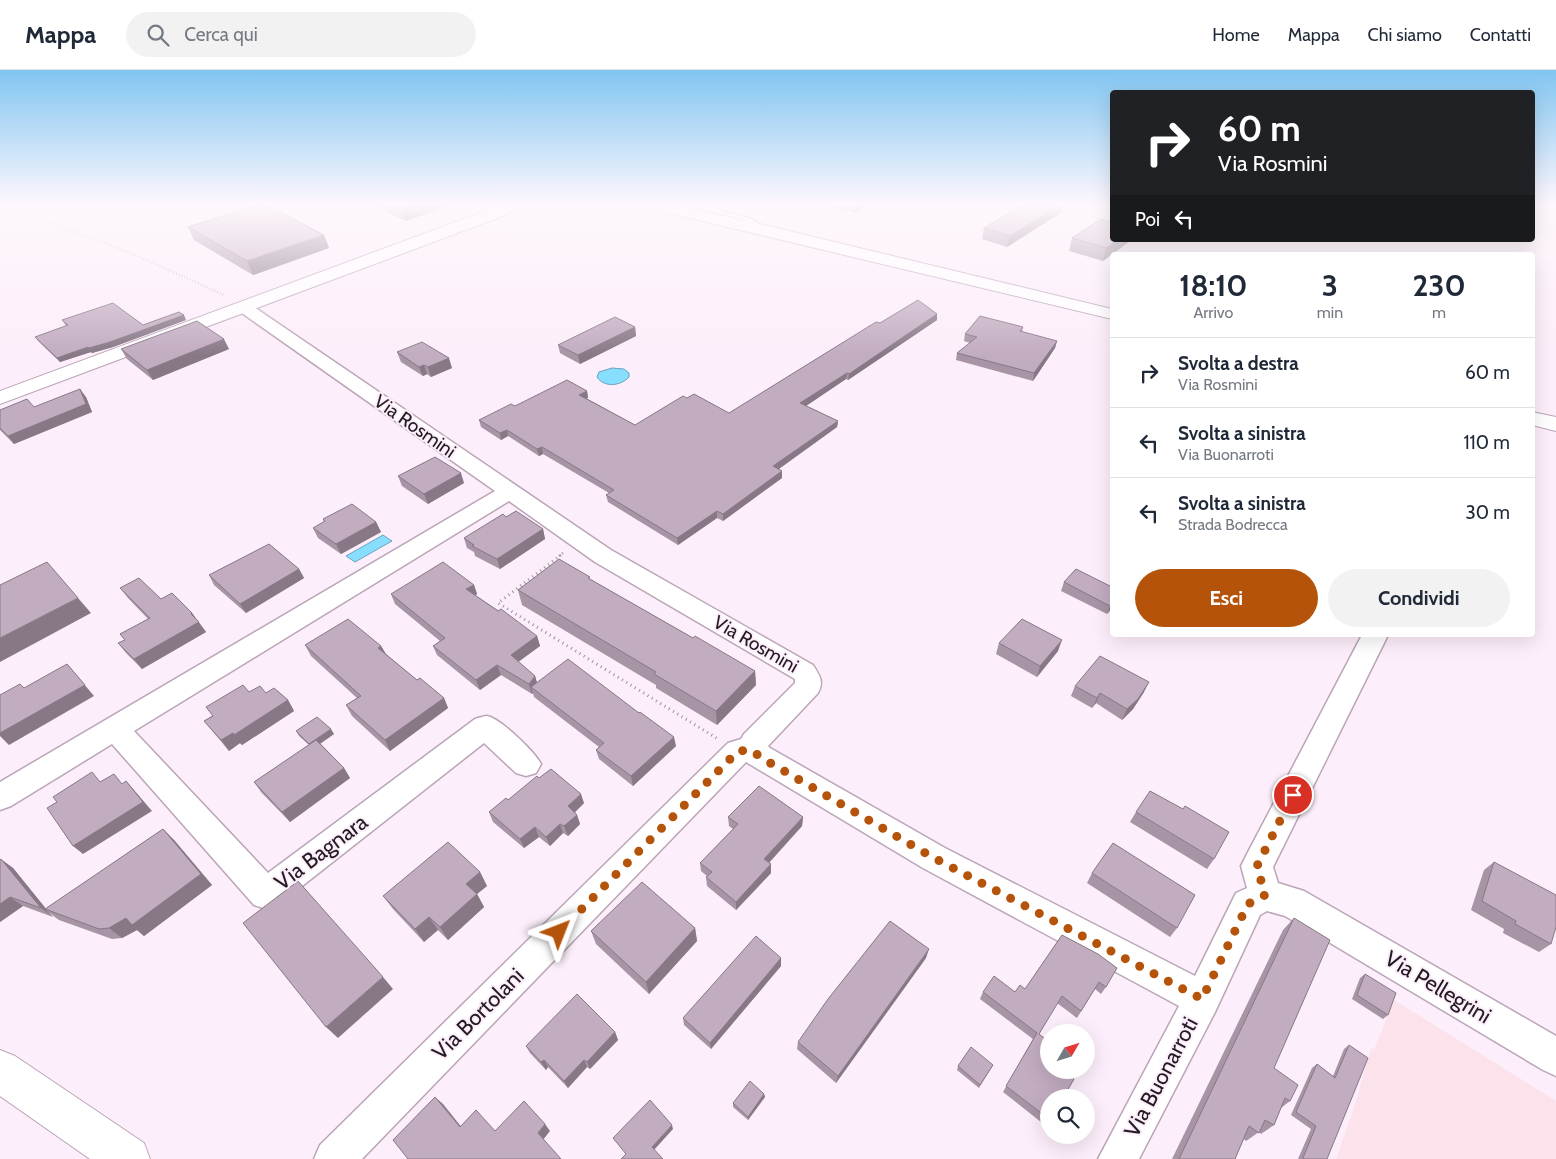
<!DOCTYPE html>
<html lang="it">
<style>
body{margin:0;font-family:Cabin,sans-serif;background:#f2f2f3;color:#1f2937;height:100vh;display:flex;flex-direction:column;font-size:19px;white-space:nowrap}
*{box-sizing:border-box;margin:0}
p{font-size:16px;color:#747a83}
.icon{flex:none;width:28px;height:28px;fill:none;stroke:currentColor;stroke-width:2;stroke-linecap:round;stroke-linejoin:round}
.map{position:relative;flex:1;overflow:hidden}
.drawer{position:absolute;left:1110px;top:182px;width:425px;height:385px;display:flex;flex-direction:column;background:#fff;border-radius:5px;box-shadow:0 5px 20px #0002}
.drawer>*{flex:none}
.top-card{position:absolute;left:1110px;top:20px;width:425px;height:152px;border-radius:5px;box-shadow:0 5px 20px #0002;background:#202124;color:#fff;overflow:hidden}
.needle{width:32px;rotate:51deg}
.fabs{position:absolute;left:1040px;top:954px;display:grid;gap:10px}
.fabs a{display:grid;place-items:center;width:55px;height:55px;border-radius:50%;background:#fff;box-shadow:0 5px 20px #0002;font-size:25px}
.pin{position:absolute;display:grid;place-items:center;width:42px;height:42px;color:#fff;margin:-21px;border:2px solid #fff;border-radius:50%;box-shadow:0 1px 5px #0007}
.me{position:absolute;width:55px;margin:-28px;rotate:45deg;stroke-linejoin:round;filter:drop-shadow(0 0 4px #0008)}
.turn{display:flex;align-items:center;gap:18px;height:105px;padding:0 25px;font-size:22px}
.turn .icon{width:65px;height:65px;stroke-width:2.5}
.turn b{display:block;font-size:35px;line-height:42px}
.then{display:flex;align-items:center;height:48px;padding:0 25px;background:#0003;gap:10px;font-size:19px}
.eta{display:flex;justify-content:space-evenly;align-items:center;height:85px;text-align:center}
.eta b{font-size:30px;font-weight:800;line-height:35px}
.cta{display:flex;gap:10px;margin-top:auto;padding:10px 25px}
.cta a{flex:1;height:58px;border-radius:30px;background:#b45309;color:#fff;font-size:20px;font-weight:800;line-height:58px;text-align:center}
.cta a+a{background:#f2f2f3;color:#1f2937}
ul{padding:0;list-style:none}
li{display:flex;align-items:center;gap:15px;height:70px;padding:0 25px;border-top:1px solid #e0e1e3}
li div{flex:1}
li b{display:block;font-size:19px}
li em{font-style:normal}
header{display:flex;align-items:center;gap:30px;box-sizing:border-box;height:70px;padding:0 25px;background:#fff;border-bottom:1px solid #e0e1e3}
header strong{font-size:24px}
nav{display:flex;gap:28px;margin-inline-start:auto;font-size:18px}
.search{width:350px;height:45px;background:#f2f2f3;display:flex;align-items:center;gap:12px;box-sizing:border-box;padding:0 18px;border-radius:28px;color:#747a83;font-size:19px}
.map>svg:first-child{display:block}
</style>
<header>
<strong>Mappa</strong>
<div class="search"><svg class="icon" aria-label="search" viewBox="0 0 24 24"><circle cx="10" cy="10" r="6"/><path d="M15 15l6 6"/></svg>Cerca qui</div>
<nav><a>Home</a><a>Mappa</a><a>Chi siamo</a><a>Contatti</a></nav>
</header>
<div class="map">
<svg width="1556" height="1089" viewBox="0 0 1556 1089">
<rect width="100%" height="100%" fill="#fceefa"/>
<path fill="#fbe2eb" d="M 1394,930 L 1556,1031 L 1556,1089 L 1336,1089 L 1355,1035 L 1371,978 L 1374,980 Z"/>
<path fill="#88defe" stroke="#6aa4bc" d="M 612,298 L 624,299 L 629,303 L 629,307 C 621,316 604,318 597,307 L 599,302 Z
M 383,465 L 392,471 L 355,492 L 346,486 Z"/>
<g fill="none" stroke-linecap="round" stroke-linejoin="round">
<g stroke="#bba5b8" stroke-width="3">
<path id="service" d="M 709,134 L 715,134 L 715,138 L 718,140 L 752,149 L 764,159 L 757,161 L 748,151 L 714,142 L 709,139 Z"/>
</g>
<g stroke="#bba5b8" stroke-width="3">
<path id="minor" d="M 245,233 L 251,235 L 611,480 L 813,595 C 820,606 824,612 818,623 L 768,676 L 770,678 L 945,778 L 1195,906 L 1236,823 L 1247,818 L 1241,796 L 1246,786 L 1362,565 L 1388,565 L 1273,797 L 1278,813 L 1304,821 L 1556,966 L 1556,1006 L 1543,1000 L 1285,846 L 1267,841 L 1260,845 L 1215,942 L 1139,1089 L 1098,1089 L 1179,936 L 923,798 L 746,692 L 362,1089 L 314,1089 L 320,1075 L 728,673 L 741,669 L 744,664 L 795,613 L 795,609 L 595,492 L 509,431 L 134,661 L 268,803 L 475,649 C 479,648 483,646 487,646 C 500,648 535,682 541,694 L 536,703 L 526,706 L 516,703 L 484,673 L 278,835 L 266,839 L 254,835 L 112,674 L 11,736 L 0,740 L 0,712 L 495,421 L 239,241 L 237,238 L 239,235 Z"/>
</g>
<g stroke="#bba5b8" stroke-width="2">
<path id="secondary" d="M 504,134 L 523,134 L 521,137 L 503,146 L 0,334 L 0,321 Z
M 0,980 L 15,986 L 144,1073 L 150,1089 L 90,1089 L 0,1026 Z"/>
</g>
<g stroke="#bba5b8" stroke-width="2">
<path id="primary" d="M 641,134 L 668,134 L 760,154 L 1112,239 L 1112,249 L 648,138 L 643,137 Z
M 1532,342 L 1556,347 L 1556,361 L 1532,355 Z"/>
</g>
<path stroke="#9c919b" stroke-width="2" stroke-dasharray="0.5 2.5" stroke-linecap="butt" d="M 17,134 L 62,157 L 133,184 L 224,225
M 611,134 L 623,136 L 625,134
M 533,139 L 605,134"/>
<path stroke="#9c919b" stroke-width="2.5" stroke-dasharray="1 3" stroke-linecap="butt" d="M 559,486 L 563,483"/>
<path stroke="#9c919b" stroke-width="3" stroke-dasharray="1 4" stroke-linecap="butt" d="M 561,485 L 498,533 L 718,669"/>
<use href="#service" fill="#fff" fill-rule="evenodd"/>
<use href="#minor" fill="#fff" fill-rule="evenodd"/>
<use href="#secondary" fill="#fff" fill-rule="evenodd"/>
<use href="#primary" fill="#fff" fill-rule="evenodd"/>
</g>
<path fill="#a794a5" d="M 370,134 L 453,134 L 406,151 Z
M 820,134 L 872,134 L 854,143 L 846,140 L 844,142 Z
M 1024,134 L 1064,134 L 1062,142 L 1007,177 L 982,169 L 984,158 Z
M 188,157 L 324,165 L 329,178 L 253,205 L 194,170 Z
M 1072,168 L 1130,171 L 1103,191 L 1069,181 Z
M 937,244 L 937,250 L 848,310 L 846,309 L 806,336 L 838,351 L 837,357 L 779,399 L 782,408 L 723,451 L 717,448 L 678,475 L 608,432 L 606,425 L 609,423 L 543,384 L 539,386 L 508,366 L 501,370 L 481,357 L 479,350 L 515,336 L 587,321 L 588,328 L 586,328 L 635,355 L 729,343 L 880,253 Z
M 62,250 L 143,255 L 186,250 L 113,277 L 92,283 L 91,282 L 60,292 L 38,271 L 35,267 L 66,256 Z
M 635,257 L 636,266 L 580,294 L 560,283 L 558,275 Z
M 1023,257 L 1022,262 L 1057,271 L 1055,278 L 1033,311 L 956,290 L 957,283 L 970,273 L 964,271 L 965,264 Z
M 121,279 L 229,279 L 153,310 L 127,289 Z
M 397,282 L 452,298 L 431,307 L 427,304 L 423,306 L 401,292 Z
M 86,327 L 92,342 L 14,374 L 0,360 L 0,340 L 34,337 Z
M 398,406 L 464,413 L 428,434 L 402,416 Z
M 323,449 L 376,452 L 381,462 L 341,484 L 318,468 L 313,458 L 324,452 Z
M 543,459 L 545,469 L 500,499 L 475,486 L 474,482 L 467,478 L 464,468 Z
M 299,499 L 304,508 L 246,543 L 214,515 L 209,505 Z
M 1076,499 L 1112,538 L 1107,544 L 1061,521 L 1064,512 Z
M 591,510 L 693,568 L 755,601 L 756,615 L 717,655 L 656,618 L 656,615 L 522,535 L 518,520 Z
M 474,515 L 477,524 L 475,525 L 537,566 L 540,576 L 518,592 L 535,606 L 537,613 L 676,676 L 633,716 L 599,689 L 596,680 L 599,677 L 534,627 L 533,623 L 532,624 L 501,605 L 480,620 L 437,585 L 433,576 L 440,571 L 395,534 L 391,524 Z
M 120,518 L 161,529 L 192,543 L 206,562 L 142,599 L 126,583 L 118,573 L 125,570 L 120,564 L 148,549 L 128,528 Z
M 999,573 L 1058,581 L 1037,607 L 996,584 Z
M 305,575 L 381,576 L 386,584 L 417,610 L 444,628 L 448,638 L 390,681 L 352,646 L 346,635 L 357,628 L 311,586 Z
M 1075,616 L 1144,622 L 1133,639 L 1122,650 L 1096,633 L 1092,638 L 1071,626 Z
M 249,622 L 266,623 L 288,630 L 294,641 L 242,675 L 240,673 L 229,681 L 204,651 Z
M 296,661 L 334,664 L 320,673 L 344,698 L 350,708 L 290,752 L 261,722 L 254,712 L 309,675 L 299,666 Z
M 539,708 L 584,733 L 575,742 L 577,745 L 580,754 L 568,766 L 563,763 L 550,776 L 539,767 L 524,778 L 493,752 L 489,742 L 508,730 Z
M 1136,742 L 1214,789 L 1207,799 L 1130,752 Z
M 728,747 L 803,747 L 802,756 L 769,793 L 771,794 L 771,803 L 736,840 L 707,816 L 706,807 L 707,806 L 701,801 L 700,793 L 733,759 L 729,756 Z
M 163,759 L 174,770 L 212,815 L 144,866 L 137,860 L 122,868 L 112,869 L 59,850 L 48,842 L 53,847 L 23,836 L 0,852 L 0,790 L 13,798 L 46,839 Z
M 1494,792 L 1551,874 L 1539,882 L 1503,863 L 1504,859 L 1471,840 L 1484,800 Z
M 480,802 L 487,816 L 477,824 L 484,837 L 448,870 L 438,860 L 424,872 L 393,839 L 383,826 Z
M 1092,803 L 1177,858 L 1170,867 L 1087,813 Z
M 1294,848 L 1274,998 L 1290,1031 L 1281,1038 L 1274,1055 L 1261,1064 L 1259,1062 L 1246,1071 L 1244,1069 L 1235,1089 L 1172,1089 L 1283,860 Z
M 695,858 L 697,871 L 649,924 L 596,874 L 591,861 Z
M 1062,865 L 1106,917 L 1101,924 L 1095,919 L 1077,948 L 1057,933 L 1039,964 L 1049,1028 L 1049,1052 L 1046,1056 L 1003,1022 L 1033,969 L 980,929 L 983,922 L 1015,922 L 1025,919 Z
M 781,888 L 781,896 L 711,979 L 684,955 L 683,948 Z
M 926,888 L 836,1013 L 797,979 L 798,972 Z
M 1365,904 L 1388,945 L 1383,949 L 1352,929 L 1360,908 Z
M 615,962 L 618,970 L 590,999 L 587,997 L 568,1018 L 548,997 L 546,1000 L 530,983 L 526,976 Z
M 1349,975 L 1327,1089 L 1298,1089 L 1311,1059 L 1291,1045 L 1312,998 L 1317,994 L 1333,1006 L 1344,979 Z
M 993,995 L 979,1018 L 957,1000 L 958,996 Z
M 764,1024 L 765,1027 L 748,1050 L 733,1037 L 733,1033 Z"/>
<path fill="#887886" d="M 414,134 L 453,134 L 406,151 L 402,138 Z
M 844,134 L 847,134 L 846,140 L 844,142 Z
M 855,134 L 872,134 L 854,143 Z
M 1061,134 L 1064,134 L 1062,142 L 1007,177 L 1010,166 Z
M 324,165 L 329,178 L 253,205 L 247,191 Z
M 1117,170 L 1131,170 L 1130,171 L 1103,191 L 1106,178 Z
M 937,244 L 937,250 L 848,310 L 849,304 Z
M 184,245 L 186,250 L 113,277 L 92,283 L 91,282 L 60,292 L 57,288 Z
M 635,257 L 636,266 L 580,294 L 578,285 Z
M 224,269 L 229,279 L 153,310 L 147,300 Z
M 1057,271 L 1055,278 L 1033,311 L 1034,303 Z
M 449,288 L 452,298 L 431,307 L 428,297 Z
M 424,295 L 427,304 L 423,306 L 419,297 Z
M 847,303 L 846,309 L 800,340 L 800,333 Z
M 80,319 L 86,327 L 92,342 L 14,374 L 8,366 Z
M 587,321 L 588,328 L 581,331 L 579,325 Z
M 838,351 L 837,357 L 773,403 L 773,396 Z
M 507,360 L 508,366 L 501,370 L 500,363 Z
M 542,377 L 543,384 L 539,386 L 537,379 Z
M 782,401 L 782,408 L 723,451 L 723,444 Z
M 461,403 L 464,413 L 428,434 L 424,424 Z
M 717,441 L 717,448 L 678,475 L 677,468 Z
M 376,452 L 381,462 L 341,484 L 336,474 Z
M 543,459 L 545,469 L 500,499 L 497,489 Z
M 299,499 L 304,508 L 246,543 L 240,534 Z
M 474,515 L 477,524 L 470,529 L 466,519 Z
M 78,528 L 91,543 L 0,592 L 0,568 Z
M 1112,534 L 1112,538 L 1107,544 L 1110,536 Z
M 192,543 L 206,562 L 142,599 L 134,589 Z
M 537,566 L 540,576 L 514,595 L 511,585 Z
M 1062,570 L 1058,581 L 1037,607 L 1040,596 Z
M 381,576 L 387,586 L 378,578 Z
M 67,594 L 94,626 L 9,675 L 0,666 L 0,663 Z
M 497,595 L 501,605 L 480,620 L 476,610 Z
M 755,601 L 756,615 L 717,655 L 716,641 Z
M 535,606 L 538,616 L 531,617 L 533,623 L 532,624 L 529,614 Z
M 1149,612 L 1144,622 L 1133,639 L 1122,650 L 1127,639 Z
M 1100,623 L 1096,633 L 1092,638 L 1097,628 Z
M 444,628 L 448,638 L 390,681 L 385,670 Z
M 288,630 L 294,641 L 242,675 L 240,673 L 229,681 L 221,670 Z
M 331,659 L 334,664 L 313,679 L 309,674 Z
M 674,667 L 676,676 L 633,716 L 631,706 Z
M 344,698 L 350,708 L 290,752 L 282,742 Z
M 126,711 L 134,720 L 152,741 L 83,784 L 73,776 Z
M 581,724 L 584,733 L 571,746 L 568,736 Z
M 577,745 L 580,754 L 568,766 L 564,756 Z
M 803,747 L 802,756 L 764,798 L 764,789 Z
M 560,754 L 563,763 L 550,776 L 546,767 Z
M 535,757 L 539,767 L 524,778 L 520,769 Z
M 163,759 L 174,770 L 212,815 L 144,866 L 137,860 L 122,868 L 109,858 Z
M 1,789 L 13,798 L 47,840 L 45,839 L 53,847 L 41,838 Z
M 771,794 L 771,803 L 736,840 L 736,832 Z
M 480,802 L 487,816 L 477,824 L 484,837 L 448,870 L 440,857 L 466,814 Z
M 10,827 L 23,836 L 0,852 L 0,834 Z
M 429,847 L 438,860 L 424,872 L 415,859 Z
M 695,858 L 697,871 L 649,924 L 646,912 Z
M 929,879 L 926,888 L 836,1013 L 838,1006 Z
M 781,888 L 781,896 L 711,979 L 710,973 Z
M 383,907 L 393,919 L 338,968 L 326,957 Z
M 615,962 L 618,970 L 590,999 L 587,992 Z
M 544,990 L 548,997 L 546,1000 L 541,992 Z
M 584,990 L 587,997 L 568,1018 L 564,1011 Z
M 764,1024 L 765,1027 L 748,1050 L 748,1047 Z
M 435,1027 L 443,1034 L 467,1064 L 460,1057 Z
M 545,1054 L 550,1061 L 543,1070 L 538,1063 Z
M 672,1055 L 673,1059 L 654,1080 L 652,1077 Z"/>
<path fill="#c2acc0" stroke="#887886" d="M 261,134 L 265,134 L 324,165 L 247,191 L 188,157 Z
M 393,134 L 414,134 L 402,138 Z
M 1024,134 L 1061,134 L 1010,166 L 984,158 Z
M 1101,149 L 1112,152 L 1112,170 L 1117,170 L 1106,178 L 1072,168 Z
M 918,230 L 937,244 L 849,304 L 847,303 L 800,333 L 838,351 L 773,396 L 782,401 L 723,444 L 717,441 L 677,468 L 606,425 L 614,420 L 542,377 L 537,379 L 507,360 L 500,363 L 479,350 L 511,334 L 515,336 L 567,310 L 587,321 L 579,325 L 635,355 L 683,326 L 687,328 L 694,324 L 729,343 L 876,252 L 880,253 Z
M 113,233 L 143,255 L 179,242 L 184,245 L 110,272 L 89,278 L 88,277 L 57,288 L 35,267 L 68,255 L 62,250 Z
M 980,246 L 1023,257 L 1020,261 L 1057,271 L 1034,303 L 957,283 L 977,267 L 965,264 Z
M 615,247 L 635,257 L 578,285 L 558,275 Z
M 197,251 L 224,269 L 147,300 L 121,279 Z
M 422,272 L 449,288 L 428,297 L 424,295 L 419,297 L 397,282 Z
M 80,319 L 86,334 L 8,366 L 0,358 L 0,340 L 27,329 L 34,337 Z
M 435,387 L 461,403 L 424,424 L 398,406 Z
M 352,434 L 376,452 L 336,474 L 313,458 L 325,451 L 323,449 Z
M 516,441 L 543,459 L 497,489 L 472,476 L 474,475 L 464,468 L 503,444 L 506,447 Z
M 269,474 L 299,499 L 240,534 L 209,505 Z
M 559,489 L 590,507 L 588,508 L 693,568 L 695,566 L 755,601 L 716,641 L 654,604 L 656,602 L 518,520 Z
M 47,492 L 78,528 L 0,568 L 0,515 Z
M 443,492 L 474,515 L 466,519 L 498,541 L 501,539 L 537,566 L 511,585 L 535,606 L 529,614 L 497,595 L 476,610 L 433,576 L 445,568 L 391,524 Z
M 1076,499 L 1112,517 L 1112,534 L 1110,536 L 1064,512 Z
M 139,508 L 161,529 L 172,523 L 192,543 L 191,544 L 199,552 L 134,589 L 118,573 L 125,570 L 120,564 L 150,548 L 120,518 Z
M 348,549 L 381,576 L 378,578 L 417,610 L 420,608 L 444,628 L 385,670 L 346,635 L 361,626 L 305,575 Z
M 1022,549 L 1062,570 L 1040,596 L 999,573 Z
M 1100,586 L 1149,612 L 1138,629 L 1127,639 L 1100,623 L 1097,628 L 1075,616 Z
M 568,589 L 639,643 L 640,642 L 674,667 L 631,706 L 596,680 L 604,673 L 531,617 Z
M 67,594 L 85,615 L 0,663 L 0,625 L 20,614 L 24,618 Z
M 243,615 L 249,622 L 260,616 L 266,623 L 274,618 L 288,630 L 234,665 L 233,663 L 221,670 L 204,651 L 213,646 L 206,637 Z
M 317,647 L 331,659 L 309,674 L 296,661 Z
M 316,670 L 344,698 L 282,742 L 254,712 Z
M 551,699 L 581,724 L 568,736 L 577,745 L 564,756 L 560,754 L 546,767 L 535,757 L 520,769 L 489,742 L 506,728 L 508,730 L 537,706 L 539,708 Z
M 92,702 L 100,712 L 114,704 L 122,714 L 126,711 L 143,732 L 73,776 L 47,738 L 57,732 L 53,727 Z
M 759,716 L 803,747 L 764,789 L 771,794 L 736,832 L 706,807 L 712,802 L 700,793 L 738,754 L 728,747 Z
M 1150,721 L 1183,739 L 1185,736 L 1229,762 L 1214,789 L 1136,742 Z
M 163,759 L 201,804 L 132,855 L 126,848 L 109,858 L 99,859 L 45,839 Z
M 448,772 L 480,802 L 466,814 L 477,824 L 440,857 L 429,847 L 415,859 L 383,826 Z
M 1113,773 L 1195,825 L 1177,858 L 1092,803 Z
M 1,789 L 41,838 L 10,827 L 0,834 L 0,790 Z
M 1494,792 L 1556,825 L 1556,857 L 1551,874 L 1515,854 L 1516,851 L 1482,831 Z
M 298,811 L 383,907 L 326,957 L 243,853 Z
M 642,812 L 695,858 L 646,912 L 591,861 Z
M 1294,848 L 1330,870 L 1274,998 L 1298,1015 L 1290,1031 L 1285,1028 L 1274,1055 L 1265,1050 L 1259,1063 L 1249,1056 L 1235,1089 L 1179,1089 Z
M 890,851 L 929,879 L 838,1006 L 798,972 L 828,929 Z
M 1062,865 L 1098,884 L 1117,898 L 1106,917 L 1099,912 L 1081,941 L 1062,926 L 1039,964 L 1049,972 L 1049,1000 L 1067,1000 L 1066,1002 L 1074,1009 L 1063,1028 L 1049,1028 L 1049,1049 L 1006,1016 L 1037,963 L 983,922 L 994,906 L 1015,922 L 1020,915 L 1025,919 Z
M 756,866 L 781,888 L 710,973 L 683,948 Z
M 1365,904 L 1396,923 L 1388,945 L 1357,925 Z
M 577,924 L 615,962 L 587,992 L 584,990 L 564,1011 L 544,990 L 541,992 L 526,976 Z
M 1349,975 L 1368,988 L 1327,1089 L 1305,1089 L 1303,1088 L 1316,1056 L 1296,1042 L 1317,994 L 1335,1008 Z
M 971,977 L 993,995 L 980,1015 L 958,996 Z
M 750,1011 L 764,1024 L 748,1047 L 733,1033 Z
M 435,1027 L 460,1057 L 476,1040 L 495,1061 L 524,1031 L 545,1054 L 538,1063 L 561,1089 L 408,1089 L 393,1070 Z
M 650,1030 L 672,1055 L 652,1077 L 663,1089 L 621,1089 L 626,1084 L 613,1068 Z"/>
<linearGradient id="sky" x2="0" y2="1"><stop stop-color="#81c5f1"/><stop offset="0.47" stop-color="#fef7fd"/><stop offset="1" stop-color="#fef7fd" stop-opacity="0"/></linearGradient>
<rect width="1556" height="286" fill="url(#sky)"/>
<g fill="none" stroke-linecap="round" stroke-linejoin="round">
<path stroke="#b45309" stroke-width="9" stroke-dasharray="0 16.2" d="M 559,862 L 738,681 L 752,680 L 760,687 L 934,788 L 1202,929 L 1248,834 L 1265,825 L 1257,796 L 1293,725"/>
</g>
<g text-anchor="middle" dominant-baseline="central" stroke-width="4" stroke-linejoin="round" paint-order="stroke">
<g font-size="19" fill="#231b22" stroke="#fceefa">
<text transform="translate(415 356) rotate(35)">Via Rosmini</text>
<text transform="translate(756 574) rotate(30)">Via Rosmini</text>
</g>
<g font-size="22" fill="#231b22" stroke="#fceefa">
<text transform="translate(321 782) rotate(-37)">Via Bagnara</text>
<text transform="translate(1438 917) rotate(31)">Via Pellegrini</text>
<text transform="translate(478 944) rotate(-45)">Via Bortolani</text>
<text transform="translate(1161 1007) rotate(-62)">Via Buonarroti</text>
</g>
</g>
</svg>
<div class="fabs">
<a><svg class="needle" viewBox="-14 -14 28 28"><path d="M0-13l5 13h-10z" fill="#e53935"/><path d="M0 13l5-13h-10z" fill="#747a83"/></svg></a>
<a><svg class="icon" aria-label="search" viewBox="0 0 24 24"><circle cx="10" cy="10" r="6"/><path d="M15 15l6 6"/></svg></a>
</div>
<div class="pin" style="left:1293px;top:725px;background:#d93025"><svg class="icon" aria-label="arrive" viewBox="0 0 24 24"><path d="M6 21V4h12l-3 4 3 4H6"/></svg></div>
<svg class="me" style="left:559px;top:862px" viewBox="-20 -20 40 40"><path d="M0-17L14 15 0 8-14 15z" fill="#b45309" stroke="#fff" stroke-width="4"/></svg>
<div class="top-card">
<div class="turn"><svg class="icon" aria-label="right" viewBox="0 0 24 24"><path d="M7 20v-9h11M14 6l5 5-5 5"/></svg><div><b>60 m</b>Via Rosmini</div></div>
<div class="then">Poi<svg class="icon" aria-label="left" viewBox="0 0 24 24"><path d="M17 20v-9H6M10 6l-5 5 5 5"/></svg></div>
</div>
<section class="drawer">
<div class="eta">
<div><b>18:10</b><p>Arrivo</p></div>
<div><b>3</b><p>min</p></div>
<div><b>230</b><p>m</p></div>
</div>
<ul>
<li><svg class="icon" aria-label="right" viewBox="0 0 24 24"><path d="M7 20v-9h11M14 6l5 5-5 5"/></svg><div><b>Svolta a destra</b><p>Via Rosmini</p></div><em>60 m</em></li>
<li><svg class="icon" aria-label="left" viewBox="0 0 24 24"><path d="M17 20v-9H6M10 6l-5 5 5 5"/></svg><div><b>Svolta a sinistra</b><p>Via Buonarroti</p></div><em>110 m</em></li>
<li><svg class="icon" aria-label="left" viewBox="0 0 24 24"><path d="M17 20v-9H6M10 6l-5 5 5 5"/></svg><div><b>Svolta a sinistra</b><p>Strada Bodrecca</p></div><em>30 m</em></li>
</ul>
<div class="cta"><a>Esci</a><a>Condividi</a></div>
</section>
</div>
